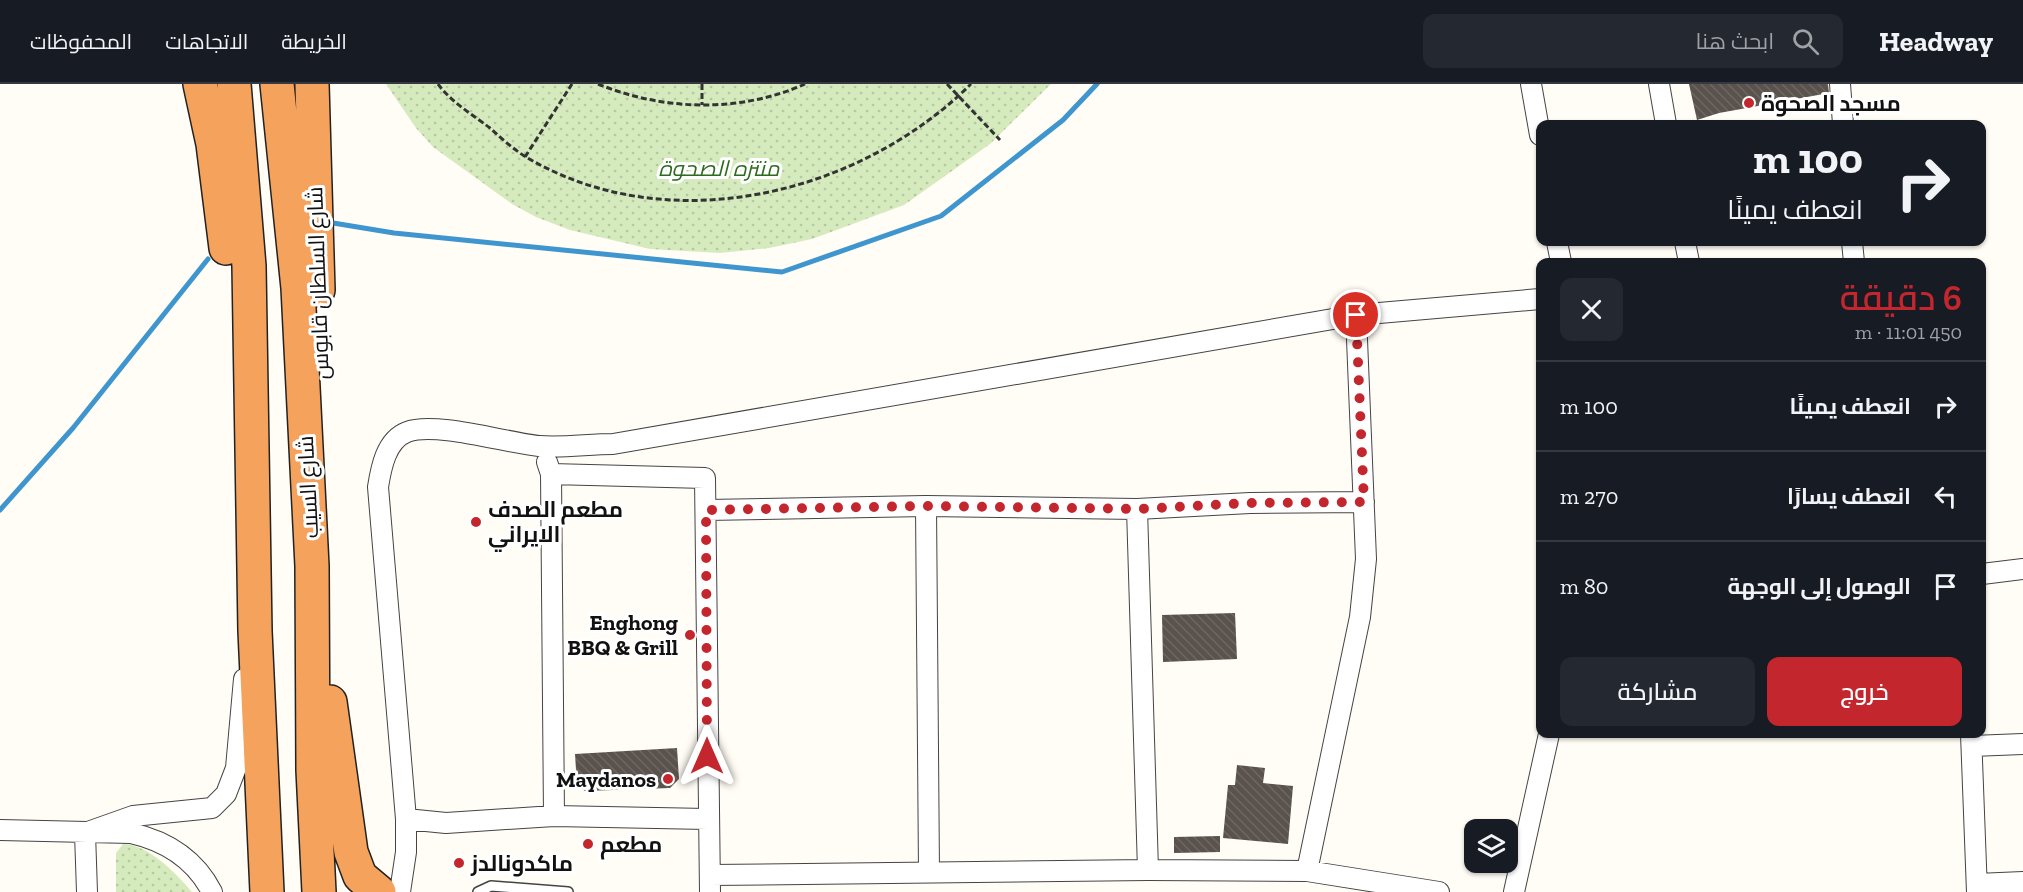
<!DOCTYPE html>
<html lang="ar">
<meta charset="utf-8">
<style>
body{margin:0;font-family:"Zilla Slab",Cairo,serif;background:#242831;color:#f1f3f6;direction:rtl;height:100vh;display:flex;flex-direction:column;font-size:22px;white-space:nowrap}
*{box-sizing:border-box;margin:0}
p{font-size:20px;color:#9ea1a6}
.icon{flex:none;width:33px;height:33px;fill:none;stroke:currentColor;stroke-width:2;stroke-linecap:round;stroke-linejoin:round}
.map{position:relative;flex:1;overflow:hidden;direction:ltr}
.details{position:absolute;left:1536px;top:174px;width:450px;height:480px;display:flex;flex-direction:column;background:#171b24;border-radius:12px;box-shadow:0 2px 4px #0004;direction:rtl}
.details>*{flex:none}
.banner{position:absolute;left:1536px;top:36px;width:450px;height:126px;border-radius:12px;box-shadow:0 2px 4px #0004;direction:rtl;background:#171b24;color:#f1f3f6;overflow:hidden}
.tools{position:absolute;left:1464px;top:735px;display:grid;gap:12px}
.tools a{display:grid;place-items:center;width:54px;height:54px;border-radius:12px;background:#171b24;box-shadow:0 2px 4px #0004;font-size:30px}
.pin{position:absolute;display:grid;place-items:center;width:51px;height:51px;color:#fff;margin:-26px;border:3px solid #fff;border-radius:50%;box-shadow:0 2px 6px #0007}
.me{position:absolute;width:66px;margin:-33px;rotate:0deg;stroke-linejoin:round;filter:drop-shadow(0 0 4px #0008)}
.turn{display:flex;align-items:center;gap:21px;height:126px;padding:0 24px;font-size:27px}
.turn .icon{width:78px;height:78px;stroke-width:2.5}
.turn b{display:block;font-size:42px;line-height:51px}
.round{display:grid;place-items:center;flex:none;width:63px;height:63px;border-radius:12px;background:#242831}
.summary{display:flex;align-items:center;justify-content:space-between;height:102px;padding:0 24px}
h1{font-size:36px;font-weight:600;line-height:45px;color:#c4262e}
.action{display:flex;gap:12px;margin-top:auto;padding:12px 24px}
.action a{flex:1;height:69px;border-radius:12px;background:#c4262e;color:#fff;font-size:24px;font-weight:600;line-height:69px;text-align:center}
.action a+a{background:#242831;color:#f1f3f6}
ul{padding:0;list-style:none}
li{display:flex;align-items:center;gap:18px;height:90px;padding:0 24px;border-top:2px solid #363941}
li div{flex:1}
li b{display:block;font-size:22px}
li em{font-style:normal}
header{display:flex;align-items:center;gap:36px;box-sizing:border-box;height:84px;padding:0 30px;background:#171b24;border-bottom:2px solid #363941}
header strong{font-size:28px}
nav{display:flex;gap:33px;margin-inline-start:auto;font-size:21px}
.search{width:420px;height:54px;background:#242831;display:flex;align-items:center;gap:15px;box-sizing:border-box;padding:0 21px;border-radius:12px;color:#9ea1a6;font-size:22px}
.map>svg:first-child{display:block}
</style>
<header>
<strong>Headway</strong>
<div class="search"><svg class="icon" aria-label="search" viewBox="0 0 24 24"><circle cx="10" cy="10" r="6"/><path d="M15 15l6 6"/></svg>ابحث هنا</div>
<nav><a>الخريطة</a><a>الاتجاهات</a><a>المحفوظات</a></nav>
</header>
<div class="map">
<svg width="2023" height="808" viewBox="0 0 2023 808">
<defs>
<pattern id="grass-dots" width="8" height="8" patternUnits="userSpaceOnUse" patternTransform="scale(1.5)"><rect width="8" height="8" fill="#d5ebbd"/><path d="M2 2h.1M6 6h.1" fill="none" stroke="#b6c8a1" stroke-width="1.8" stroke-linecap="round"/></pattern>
<pattern id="building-back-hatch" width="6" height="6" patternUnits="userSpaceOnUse" patternTransform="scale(1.5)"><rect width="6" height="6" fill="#5a524d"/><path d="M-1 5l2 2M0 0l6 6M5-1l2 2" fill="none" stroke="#6d6662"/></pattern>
</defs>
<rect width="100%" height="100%" fill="#fffdf5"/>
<path fill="url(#grass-dots)" d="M 386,0 L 1051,0 L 990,60 L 904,121 L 812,155 L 769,164 L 720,169 L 650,165 L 570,146 L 536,133 L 512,120 L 433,63 L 416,44 Z
M 123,760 C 148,760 177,790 192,808 L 116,808 L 116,769 Z"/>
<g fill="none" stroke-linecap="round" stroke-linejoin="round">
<path stroke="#3f96cf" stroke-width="5" d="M 327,138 L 394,149 L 782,188 L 941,132 L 1063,36 L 1097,0
M 0,426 L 73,344 L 208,175"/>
</g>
<path fill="url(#building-back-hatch)" d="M 1689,0 L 1828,0 L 1829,9 L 1719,29 L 1697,36 Z
M 1235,529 L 1237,575 L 1163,578 L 1162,531 Z
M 677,664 L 679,695 L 670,704 L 585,707 L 577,701 L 575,670 Z
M 1237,681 L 1265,684 L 1263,699 L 1293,702 L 1288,760 L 1223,754 L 1228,701 L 1235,701 Z
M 1220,752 L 1220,768 L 1174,769 L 1174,753 Z"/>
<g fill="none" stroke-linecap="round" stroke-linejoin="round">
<g stroke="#444" stroke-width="12">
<path id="lane" d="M 478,808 L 491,802 L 568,808"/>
</g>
<g stroke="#444" stroke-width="22">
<path id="street" d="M 1531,0 L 1540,51
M 1659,0 L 1666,40
M 1840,0 L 1843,40
M 1557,158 L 1561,178
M 1685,158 L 1689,178
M 1852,158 L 1854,178
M 547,378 L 551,390 L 554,732
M 551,390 L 705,394 L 710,808
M 926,422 L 929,788
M 1137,425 L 1148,786
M 706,426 L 926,422 L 1137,425 L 1250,419 L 1364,418
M 1982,490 L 2023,485
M 1971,650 L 1977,808
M 1972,662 L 2023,660
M 707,735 L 554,732 L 446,739 L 406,735 L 378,403 C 381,384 386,356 407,348 C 435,337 507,359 539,362 C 563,364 589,360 613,360 L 1356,231 L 1540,215
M 0,746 L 131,749 C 166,757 195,775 212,808
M 85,749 L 133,732 L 212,724 L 226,710 L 236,684 L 244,595
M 85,749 L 87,808
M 1307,787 L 1360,533 L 1366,475 L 1356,231
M 710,791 L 1148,786 L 1307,787 L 1439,808
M 1977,800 L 2023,798
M 400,808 L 406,768 L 406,735
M 1514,808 L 1549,650"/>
</g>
<g stroke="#222" stroke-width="36">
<path id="highway" d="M 200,0 L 213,60 L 226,164
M 234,0 L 249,182 L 255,547 L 267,808
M 277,0 L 298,204 L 312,482 L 313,686 L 319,808
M 312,0 L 318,206
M 330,618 L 351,768 L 360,792 L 379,808"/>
</g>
<path stroke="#333" stroke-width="3" stroke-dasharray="6 3" stroke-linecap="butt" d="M 438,0 C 451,18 473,31 490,44 C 501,54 513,65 526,73 C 667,157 858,112 971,0
M 598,0 C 664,27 740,29 805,0
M 702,0 L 702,21
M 947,0 L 1000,56
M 525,73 L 572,0"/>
<use href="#lane" stroke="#fff" stroke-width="9"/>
<use href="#street" stroke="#fff" stroke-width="20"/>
<use href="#highway" stroke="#f5a25d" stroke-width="33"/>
</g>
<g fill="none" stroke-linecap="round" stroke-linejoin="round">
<path stroke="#c4262e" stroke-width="10" stroke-dasharray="0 18" d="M 707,672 L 706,426 L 926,422 L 1137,425 L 1250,419 L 1364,418 L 1356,231"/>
</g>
<g fill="#c4262e" stroke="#fff" stroke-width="2">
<circle cx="1749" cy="19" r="6"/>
<circle cx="476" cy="438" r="6"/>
<circle cx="690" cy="551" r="6"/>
<circle cx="668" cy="695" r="6"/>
<circle cx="588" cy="760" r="6"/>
<circle cx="459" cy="779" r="6"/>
</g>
<g text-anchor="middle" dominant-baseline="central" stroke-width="6" stroke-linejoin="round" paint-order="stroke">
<g font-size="22" font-weight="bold" fill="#111" stroke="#fff" text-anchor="start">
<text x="1761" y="19">مسجد الصحوة</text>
<text x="488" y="425">مطعم الصدف<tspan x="488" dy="25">الايراني</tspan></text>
<text x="678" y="538" text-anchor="end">Enghong<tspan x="678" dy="25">BBQ &amp; Grill</tspan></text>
<text x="656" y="695" text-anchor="end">Maydanos</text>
<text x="600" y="760">مطعم</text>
<text x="471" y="779">ماكدونالدز</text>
</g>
<g font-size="22" font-style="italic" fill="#2f6b1f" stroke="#fff">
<text x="719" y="84">منتزه الصحوة</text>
</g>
<g font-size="22" fill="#111" stroke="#fff">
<text transform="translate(318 199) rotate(-92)">شارع السلطان قابوس</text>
<text transform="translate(308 403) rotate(-93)">شارع السيب</text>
</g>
</g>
</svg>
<div class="tools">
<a><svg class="icon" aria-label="layers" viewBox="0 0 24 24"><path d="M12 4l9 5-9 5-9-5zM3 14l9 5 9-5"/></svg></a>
</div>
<div class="pin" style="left:1356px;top:231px;background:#d93025"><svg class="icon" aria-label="arrive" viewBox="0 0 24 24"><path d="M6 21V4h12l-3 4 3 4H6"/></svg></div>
<svg class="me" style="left:707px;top:672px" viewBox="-20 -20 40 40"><path d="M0-17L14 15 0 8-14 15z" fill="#c4262e" stroke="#fff" stroke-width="4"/></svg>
<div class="banner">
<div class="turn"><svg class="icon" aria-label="right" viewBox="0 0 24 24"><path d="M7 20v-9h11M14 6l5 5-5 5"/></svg><div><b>100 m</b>انعطف يمينًا</div></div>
</div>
<section class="details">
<div class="summary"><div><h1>6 دقيقة</h1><p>450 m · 11:01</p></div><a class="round"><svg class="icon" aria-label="close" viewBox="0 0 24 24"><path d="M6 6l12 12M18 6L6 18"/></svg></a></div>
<ul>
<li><svg class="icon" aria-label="right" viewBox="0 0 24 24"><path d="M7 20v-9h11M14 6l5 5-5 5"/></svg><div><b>انعطف يمينًا</b></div><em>100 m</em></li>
<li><svg class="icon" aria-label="left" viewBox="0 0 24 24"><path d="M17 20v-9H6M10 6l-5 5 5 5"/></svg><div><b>انعطف يسارًا</b></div><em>270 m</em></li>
<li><svg class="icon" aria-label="arrive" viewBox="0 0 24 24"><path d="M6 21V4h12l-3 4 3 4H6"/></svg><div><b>الوصول إلى الوجهة</b></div><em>80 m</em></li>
</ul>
<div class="action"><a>خروج</a><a>مشاركة</a></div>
</section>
</div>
